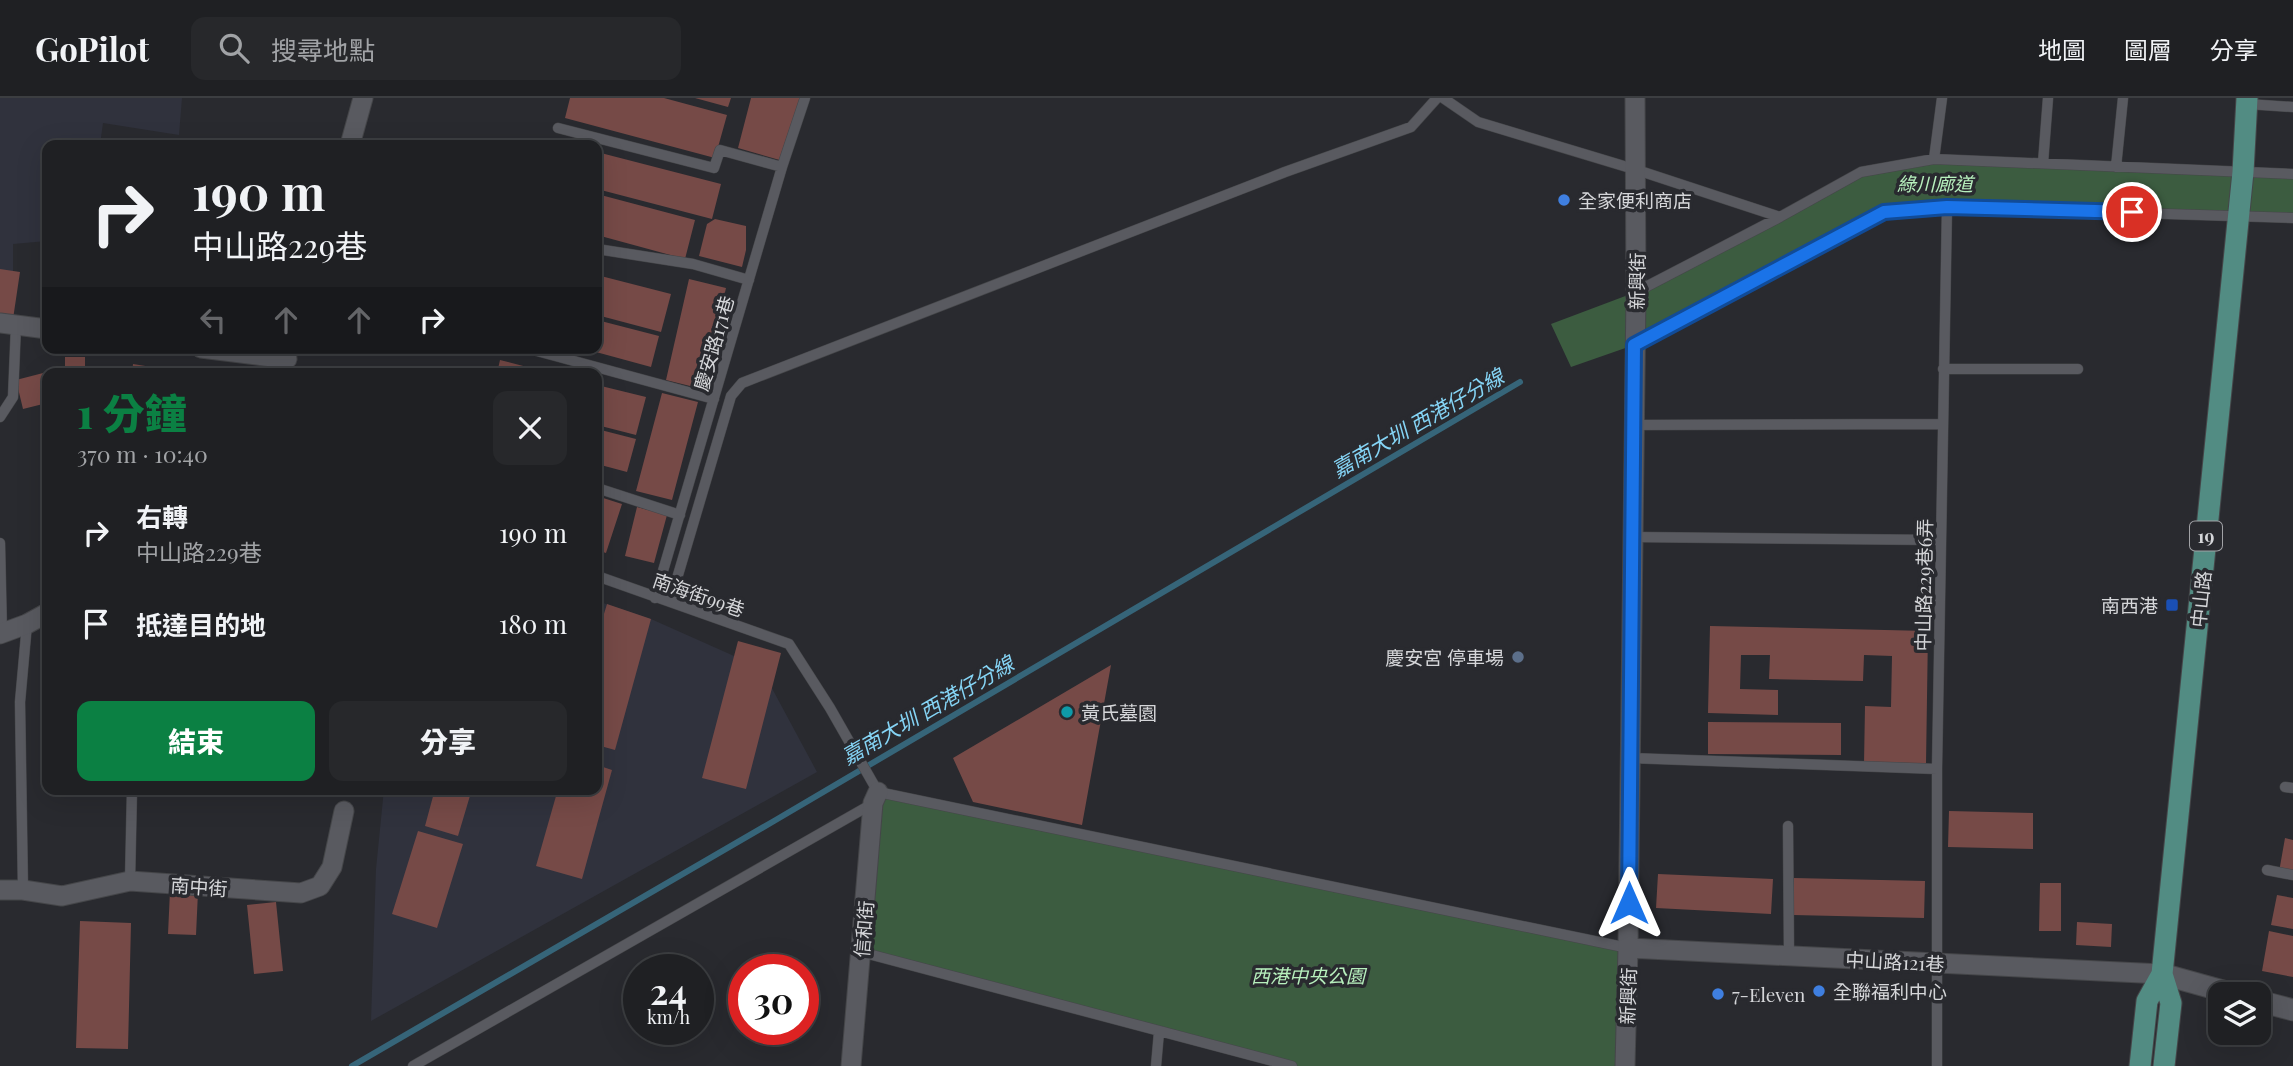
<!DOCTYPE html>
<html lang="zh-TW">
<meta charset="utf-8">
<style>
body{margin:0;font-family:"Playfair Display","Noto Sans TC",serif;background:#27282b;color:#f1f3f6;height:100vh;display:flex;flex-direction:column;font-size:26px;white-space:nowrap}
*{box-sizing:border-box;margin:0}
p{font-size:23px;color:#a1a3a6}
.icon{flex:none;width:38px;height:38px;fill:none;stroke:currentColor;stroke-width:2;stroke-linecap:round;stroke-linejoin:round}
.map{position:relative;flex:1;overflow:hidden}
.drawer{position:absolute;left:42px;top:270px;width:560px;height:427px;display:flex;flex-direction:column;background:#1f2023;border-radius:14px;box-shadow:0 7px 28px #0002,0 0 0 2px #3c3e41}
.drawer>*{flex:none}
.banner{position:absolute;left:42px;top:42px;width:560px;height:214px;border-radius:14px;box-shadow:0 7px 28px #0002,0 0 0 2px #3c3e41;background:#1f2023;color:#f1f3f6;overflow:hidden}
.tools{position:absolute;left:2208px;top:884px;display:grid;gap:14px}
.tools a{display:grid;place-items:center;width:63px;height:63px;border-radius:14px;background:#1f2023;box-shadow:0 7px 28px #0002,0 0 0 2px #3c3e41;font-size:35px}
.speed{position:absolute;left:623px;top:856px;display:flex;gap:14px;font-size:35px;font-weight:700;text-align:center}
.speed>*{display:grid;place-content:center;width:91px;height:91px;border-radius:50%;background:#1f2023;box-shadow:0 7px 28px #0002,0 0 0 2px #3c3e41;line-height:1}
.speed small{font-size:18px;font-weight:400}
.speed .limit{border:10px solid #d22;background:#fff;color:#111}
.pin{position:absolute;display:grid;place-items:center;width:60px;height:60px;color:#fff;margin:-30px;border:4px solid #fff;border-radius:50%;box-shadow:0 2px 7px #0007}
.me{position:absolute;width:77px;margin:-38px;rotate:0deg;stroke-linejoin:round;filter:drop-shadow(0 0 5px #0008)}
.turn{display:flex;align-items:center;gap:24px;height:147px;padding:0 35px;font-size:32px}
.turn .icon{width:91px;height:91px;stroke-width:2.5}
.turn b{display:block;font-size:49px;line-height:60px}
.lanes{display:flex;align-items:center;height:66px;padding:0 35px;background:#0003;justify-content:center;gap:35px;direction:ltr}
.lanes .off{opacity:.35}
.round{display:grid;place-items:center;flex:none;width:74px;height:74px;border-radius:14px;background:#27282b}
.headline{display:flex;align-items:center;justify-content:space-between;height:119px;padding:0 35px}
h1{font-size:42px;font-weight:800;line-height:52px;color:#0b8043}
.primary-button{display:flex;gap:14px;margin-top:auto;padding:14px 35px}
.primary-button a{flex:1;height:80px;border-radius:14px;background:#0b8043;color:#fff;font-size:28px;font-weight:800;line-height:80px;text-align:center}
.primary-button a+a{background:#27282b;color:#f1f3f6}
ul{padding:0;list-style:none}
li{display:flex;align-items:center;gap:21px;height:91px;padding:0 35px}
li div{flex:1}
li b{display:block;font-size:26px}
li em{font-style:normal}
header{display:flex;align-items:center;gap:42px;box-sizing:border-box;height:98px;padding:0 35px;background:#1f2023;border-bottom:2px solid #3c3e41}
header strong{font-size:33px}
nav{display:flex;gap:38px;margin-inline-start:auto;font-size:24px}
.search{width:490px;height:63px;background:#27282b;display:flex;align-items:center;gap:18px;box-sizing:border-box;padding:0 24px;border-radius:14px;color:#a1a3a6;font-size:26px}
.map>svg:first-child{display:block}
</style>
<header>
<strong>GoPilot</strong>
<div class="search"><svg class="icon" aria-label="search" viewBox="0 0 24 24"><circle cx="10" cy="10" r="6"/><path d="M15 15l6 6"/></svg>搜尋地點</div>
<nav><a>地圖</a><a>圖層</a><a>分享</a></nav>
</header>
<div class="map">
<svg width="2293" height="968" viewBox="0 0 2293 968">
<rect width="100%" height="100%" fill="#292a2f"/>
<path fill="#30323d" d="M 0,0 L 182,0 L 179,37 L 103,25 L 100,47 L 47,47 L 47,143 L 13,146 L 13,206 L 0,204 Z
M 597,503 L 651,521 L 761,570 L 817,674 L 371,923 L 376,771 L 384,691 L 597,691 Z"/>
<path fill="#3c5c40" d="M 1934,61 L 2293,76 L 2293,120 L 1947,109 L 1884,114 L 1634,247 L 1571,269 L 1551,226 L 1636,194 L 1861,74 Z
M 878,694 L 1628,850 L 1626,968 L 1296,968 L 861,854 Z"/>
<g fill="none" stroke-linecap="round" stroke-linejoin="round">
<path stroke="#366579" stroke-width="6" d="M 352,968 L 774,723 L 1520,284"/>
</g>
<path fill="#764a47" d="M 570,0 L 664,0 L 727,17 L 715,60 L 565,20 Z
M 695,0 L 731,0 L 728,9 Z
M 751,0 L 802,0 L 783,63 L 738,50 Z
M 597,54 L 721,86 L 712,121 L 597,91 Z
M 597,96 L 695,122 L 685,161 L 597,137 Z
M 715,121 L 746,128 L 746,152 L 742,169 L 699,158 L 707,126 Z
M 0,171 L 20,174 L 13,221 L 0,219 Z
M 597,177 L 671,196 L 661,234 L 597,217 Z
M 689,181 L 726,190 L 702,291 L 666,282 Z
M 597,222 L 659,238 L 651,269 L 585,251 L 597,250 Z
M 65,259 L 85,259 L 85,275 L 65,275 Z
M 500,262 L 546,274 L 546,275 L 497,275 Z
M 133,266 L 164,271 L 163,275 L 132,275 Z
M 47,274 L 47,305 L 23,311 L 16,282 Z
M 597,287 L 646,299 L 636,337 L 597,327 Z
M 662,295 L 698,304 L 672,402 L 636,393 Z
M 597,331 L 636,341 L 627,374 L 597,366 Z
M 597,398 L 622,406 L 606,455 L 597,452 Z
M 637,409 L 667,417 L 654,465 L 625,458 Z
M 607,506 L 651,521 L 615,652 L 597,647 L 597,539 Z
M 1710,528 L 1928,533 L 1926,667 L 1864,666 L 1865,608 L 1891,609 L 1892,558 L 1864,557 L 1863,583 L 1769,581 L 1770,557 L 1741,557 L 1740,591 L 1778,592 L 1778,617 L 1708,615 Z
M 738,543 L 781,555 L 746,691 L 702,680 Z
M 1111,567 L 1082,727 L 973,704 L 953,660 Z
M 1708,624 L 1841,625 L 1841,657 L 1708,656 Z
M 597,667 L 612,672 L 582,781 L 536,768 L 558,691 L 597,691 Z
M 435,691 L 472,691 L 458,738 L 425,728 Z
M 1949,713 L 2033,715 L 2033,751 L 1948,749 Z
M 418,733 L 463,746 L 437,830 L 392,816 Z
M 2285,740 L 2293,742 L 2293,776 L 2279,774 Z
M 1658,776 L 1773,781 L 1771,816 L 1656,810 Z
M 1794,780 L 1925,783 L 1924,820 L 1793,817 Z
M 2040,785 L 2061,785 L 2061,833 L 2039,833 Z
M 170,793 L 198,794 L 196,837 L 168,836 Z
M 2277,797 L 2293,800 L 2293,831 L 2271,827 Z
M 276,804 L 283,873 L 254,876 L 247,807 Z
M 80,823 L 131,825 L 128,951 L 76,950 Z
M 2077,824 L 2112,826 L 2111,849 L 2076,847 Z
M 2269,833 L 2293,838 L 2293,879 L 2262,873 Z"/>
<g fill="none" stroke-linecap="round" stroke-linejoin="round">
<g stroke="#454649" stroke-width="11">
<path id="lane" d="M 1443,0 L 1478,24 L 1637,72 L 1780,119
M 2247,6 L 2293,9
M 558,30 L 714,70 L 720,52 L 782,69
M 1934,61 L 1942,0
M 2043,65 L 2048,0
M 2116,69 L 2123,0
M 597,151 L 693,166 L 749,182
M 1636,194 L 1780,119 L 1861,74 L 1934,61 L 2293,76
M 1635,247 L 1884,114 L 1947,109 L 2293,120
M 526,250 L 714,301
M 1943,271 L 2078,271
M 0,319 L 13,299 L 16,227
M 1634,327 L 1943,326
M 597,390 L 680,417
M 1632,439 L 1941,442
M 0,445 L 2,535
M 597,478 L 789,546 L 830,610 L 878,694 L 1628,850
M 655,500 L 782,69 L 805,0
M 670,504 L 731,298 L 742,285 L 1285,74 L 1411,29 L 1437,0
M 1630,660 L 1937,671
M 2285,689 L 2293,690
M 1788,728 L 1789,858
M 2267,772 L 2293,777
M 130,783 L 132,691
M 23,792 L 20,604 L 27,526
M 861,854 L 1292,968
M 413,968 L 872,706
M 1156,968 L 1159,934
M 1937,968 L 1937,671 L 1947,109"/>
</g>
<g stroke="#454649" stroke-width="21">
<path id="street" d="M 350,47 L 363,0
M 0,225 L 47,231
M 201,250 L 287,261
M 0,536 L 27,526 L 47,515
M 0,792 L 23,792 L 62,798 L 130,783 L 301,795 L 320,788 L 332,769 L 344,713
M 1628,850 L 2162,876
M 851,968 L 873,705 L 878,694
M 1625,968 L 1628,850 L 1636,194 L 1635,0"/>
</g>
<g stroke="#454649" stroke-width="23">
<path id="secondary" d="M 2162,876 L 2234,896
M 2259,903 L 2293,912"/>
</g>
<g stroke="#454649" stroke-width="23">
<path id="primary" d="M 2140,968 L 2147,903 L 2162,876
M 2164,968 L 2171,905 L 2162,876 L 2243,74 L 2247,0"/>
</g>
<use href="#lane" stroke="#595a60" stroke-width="10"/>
<use href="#street" stroke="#595a60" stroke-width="19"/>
<use href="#secondary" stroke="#595a60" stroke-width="21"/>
<use href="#primary" stroke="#528c83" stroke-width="21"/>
</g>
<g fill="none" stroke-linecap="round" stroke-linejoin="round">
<g stroke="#114b97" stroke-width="18">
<path id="route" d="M 1629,805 L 1634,247 L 1884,114 L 1947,109 L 2132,114"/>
</g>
<use href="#route" stroke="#1a73e8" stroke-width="12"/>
</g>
<g fill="#3f7fe0" stroke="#292a2f" stroke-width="2.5">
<circle cx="1564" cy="102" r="7"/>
<circle cx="1819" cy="893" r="7"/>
<circle cx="1718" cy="896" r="7"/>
</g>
<rect fill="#1a4fb4" stroke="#292a2f" stroke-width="2.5" x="2165" y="500" width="14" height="14" rx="3.5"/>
<circle fill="#5c6f8a" stroke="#292a2f" stroke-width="2.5" cx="1518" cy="559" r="7"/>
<circle fill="#0f9aa8" stroke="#292a2f" stroke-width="2.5" cx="1067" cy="614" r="7"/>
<g text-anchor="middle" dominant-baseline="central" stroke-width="7" stroke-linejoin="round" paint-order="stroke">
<rect fill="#292a2f" stroke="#a1a2a6" stroke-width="2" x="2190" y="423.5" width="32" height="29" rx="5"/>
<g font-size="18" font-weight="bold" fill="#d5d6d9">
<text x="2206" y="438">19</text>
</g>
<g font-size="19" font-style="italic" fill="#b7f0bd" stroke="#292a2f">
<text x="1935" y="85">綠川廊道</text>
<text x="1308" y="877">西港中央公園</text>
</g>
<g font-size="19" fill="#d5d6d9" stroke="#292a2f" text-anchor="start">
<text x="1578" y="102">全家便利商店</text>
<text x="2158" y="507" text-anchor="end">南西港</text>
<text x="1504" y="559" text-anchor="end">慶安宮 停車場</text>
<text x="1081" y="614">黃氏墓園</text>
<text x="1833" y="893">全聯福利中心</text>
<text x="1732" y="896">7-Eleven</text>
</g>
<g font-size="19" fill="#d5d6d9" stroke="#292a2f">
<text transform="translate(1636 183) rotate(-89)">新興街</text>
<text transform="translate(713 245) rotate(-74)">慶安路171巷</text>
<text transform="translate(1923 487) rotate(-89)">中山路229巷6弄</text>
<text transform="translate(699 496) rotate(19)">南海街99巷</text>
<text transform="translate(2200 501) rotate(-84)">中山路</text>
<text transform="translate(199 788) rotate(4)">南中街</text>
<text transform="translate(863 831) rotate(-85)">信和街</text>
<text transform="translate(1895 863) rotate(3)">中山路121巷</text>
<text transform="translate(1627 898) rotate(-88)">新興街</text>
</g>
<g font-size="21" font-style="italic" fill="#85d4f5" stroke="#292a2f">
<text transform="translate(1417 324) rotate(-30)">嘉南大圳 西港仔分線</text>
<text transform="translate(927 611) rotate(-30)">嘉南大圳 西港仔分線</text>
</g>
</g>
</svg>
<div class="tools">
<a><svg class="icon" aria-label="layers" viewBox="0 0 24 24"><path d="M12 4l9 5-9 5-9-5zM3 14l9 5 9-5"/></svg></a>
</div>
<div class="speed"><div>24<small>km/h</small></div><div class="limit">30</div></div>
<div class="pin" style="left:2132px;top:114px;background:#d93025"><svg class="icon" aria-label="arrive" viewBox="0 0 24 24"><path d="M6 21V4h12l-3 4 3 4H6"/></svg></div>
<svg class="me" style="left:1629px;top:805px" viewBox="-20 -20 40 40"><path d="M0-17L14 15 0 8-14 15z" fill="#1a73e8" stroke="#fff" stroke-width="4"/></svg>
<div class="banner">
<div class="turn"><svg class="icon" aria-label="right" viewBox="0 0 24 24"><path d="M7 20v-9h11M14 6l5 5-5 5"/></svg><div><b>190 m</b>中山路229巷</div></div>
<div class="lanes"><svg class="icon off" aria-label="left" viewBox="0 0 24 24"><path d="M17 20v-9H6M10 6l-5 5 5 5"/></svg><svg class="icon off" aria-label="ahead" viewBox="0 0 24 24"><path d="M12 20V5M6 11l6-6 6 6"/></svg><svg class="icon off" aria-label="ahead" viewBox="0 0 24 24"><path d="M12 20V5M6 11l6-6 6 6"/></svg><svg class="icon" aria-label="right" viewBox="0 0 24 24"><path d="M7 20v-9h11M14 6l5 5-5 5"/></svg></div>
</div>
<section class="drawer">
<div class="headline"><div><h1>1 分鐘</h1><p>370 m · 10:40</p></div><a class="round"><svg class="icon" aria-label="close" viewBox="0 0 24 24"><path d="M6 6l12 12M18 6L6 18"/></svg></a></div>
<ul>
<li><svg class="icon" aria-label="right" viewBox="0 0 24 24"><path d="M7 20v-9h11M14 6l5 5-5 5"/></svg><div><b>右轉</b><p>中山路229巷</p></div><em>190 m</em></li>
<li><svg class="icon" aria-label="arrive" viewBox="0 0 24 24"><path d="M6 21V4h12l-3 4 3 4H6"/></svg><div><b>抵達目的地</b></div><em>180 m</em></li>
</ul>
<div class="primary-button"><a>結束</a><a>分享</a></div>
</section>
</div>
